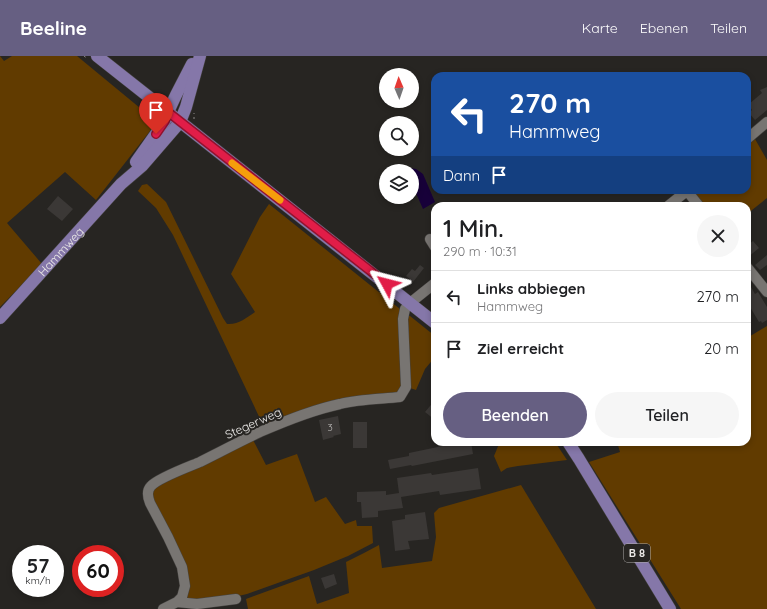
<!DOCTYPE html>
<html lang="de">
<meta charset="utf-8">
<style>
body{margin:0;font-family:Quicksand,sans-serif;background:#f6f6f6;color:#202124;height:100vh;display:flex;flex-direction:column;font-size:15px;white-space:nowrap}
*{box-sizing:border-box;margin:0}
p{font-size:13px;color:#757577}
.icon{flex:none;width:22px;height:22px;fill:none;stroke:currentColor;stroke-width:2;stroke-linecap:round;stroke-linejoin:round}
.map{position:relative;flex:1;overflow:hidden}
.details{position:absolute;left:431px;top:146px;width:320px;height:244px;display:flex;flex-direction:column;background:#fff;border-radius:12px;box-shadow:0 2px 6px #0003}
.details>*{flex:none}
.hud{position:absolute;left:431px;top:16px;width:320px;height:122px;border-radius:12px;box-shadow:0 2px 6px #0003;background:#1a4fa0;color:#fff;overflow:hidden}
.needle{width:26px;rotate:358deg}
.tools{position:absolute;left:379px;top:12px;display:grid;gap:8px}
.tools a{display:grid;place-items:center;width:40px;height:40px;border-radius:50%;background:#fff;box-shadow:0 2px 6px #0003;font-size:20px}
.speed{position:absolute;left:12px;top:489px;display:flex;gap:8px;font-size:20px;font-weight:700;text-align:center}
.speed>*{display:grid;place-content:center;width:52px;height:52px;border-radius:50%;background:#fff;box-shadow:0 2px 6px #0003;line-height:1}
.speed small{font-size:10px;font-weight:400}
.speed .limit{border:6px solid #d22;background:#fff;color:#111}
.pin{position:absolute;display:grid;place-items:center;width:34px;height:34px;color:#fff;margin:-41px -17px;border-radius:50% 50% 50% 0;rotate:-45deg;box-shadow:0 0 4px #0007}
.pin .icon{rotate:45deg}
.me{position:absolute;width:44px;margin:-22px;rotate:308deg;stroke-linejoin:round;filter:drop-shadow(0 0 3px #0008)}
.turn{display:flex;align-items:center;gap:14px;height:84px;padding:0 12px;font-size:18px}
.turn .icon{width:52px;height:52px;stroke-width:2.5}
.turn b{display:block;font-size:28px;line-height:34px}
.then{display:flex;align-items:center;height:38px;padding:0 12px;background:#0003;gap:8px;font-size:15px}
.round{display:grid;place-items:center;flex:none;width:42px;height:42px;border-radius:21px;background:#f6f6f6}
.head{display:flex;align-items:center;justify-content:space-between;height:68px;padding:0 12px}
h1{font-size:24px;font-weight:600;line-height:30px}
.primary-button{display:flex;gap:8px;margin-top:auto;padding:8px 12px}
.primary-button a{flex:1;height:46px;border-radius:24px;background:#665f82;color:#fff;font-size:16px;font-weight:600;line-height:46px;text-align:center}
.primary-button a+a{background:#f6f6f6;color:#202124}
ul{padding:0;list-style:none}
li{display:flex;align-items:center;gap:12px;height:52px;padding:0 12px;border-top:1px solid #e0e0e0}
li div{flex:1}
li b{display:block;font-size:15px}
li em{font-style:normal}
header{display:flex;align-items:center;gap:24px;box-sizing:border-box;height:56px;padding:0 20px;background:#665f82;color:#fff}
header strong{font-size:19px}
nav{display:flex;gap:22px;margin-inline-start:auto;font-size:14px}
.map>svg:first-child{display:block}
</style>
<header>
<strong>Beeline</strong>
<nav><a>Karte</a><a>Ebenen</a><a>Teilen</a></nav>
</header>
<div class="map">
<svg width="767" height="553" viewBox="0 0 767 553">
<rect width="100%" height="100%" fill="#272522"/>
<path fill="#613b00" d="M 0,0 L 4,5 L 12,0 L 77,0 L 157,66 L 96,144 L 65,116 L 7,167 L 42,208 L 0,251 Z
M 755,83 L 767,104 L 767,142 L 747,158 L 747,150 L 702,150 L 691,136 L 694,134 L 747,134 L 747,90 Z
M 147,128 L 166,146 L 223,262 L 227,268 C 238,269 246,262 255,256 L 231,218 L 260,161 L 269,148 L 400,253 L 399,260 L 402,327 L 399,336 L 264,371 L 173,179 L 156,152 L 138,135 L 142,129 Z
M 409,260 L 410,260 L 435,280 L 435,301 L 425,313 L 416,334 L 410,332 L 407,264 Z
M 767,270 L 767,553 L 681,553 L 589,406 L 620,396 L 617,386 L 747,386 L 747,282 Z
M 252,382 L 266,409 L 297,398 L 315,446 L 326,441 L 345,468 L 356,464 L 357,470 L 372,470 L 373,487 L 348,500 L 314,514 L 247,538 L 221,544 L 188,544 L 186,540 L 187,534 L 152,444 L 152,433 Z
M 497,386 L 555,386 L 567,404 L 518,410 L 507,412 L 501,416 L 494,400 L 499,388 Z
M 521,429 L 596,553 L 248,553 L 246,543 L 309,520 L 317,548 L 349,537 L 346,506 L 364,497 L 379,489 L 382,512 L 432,505 L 436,481 L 434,457 L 439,452 Z"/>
<path fill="#170039" d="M 410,112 L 416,113 L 423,118 L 435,146 L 423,153 L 412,128 L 412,115 L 407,115 L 407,113 Z"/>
<path fill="#3b3836" d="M 767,31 L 767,54 L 755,64 L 749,57 L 752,54 L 750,51 L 751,50 L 749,48 L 762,37 L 760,34 Z
M 58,140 L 73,153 L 62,165 L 47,153 Z
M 753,185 L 759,192 L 747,202 L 747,190 Z
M 767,199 L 767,209 L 760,214 L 755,209 Z
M 420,209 L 424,212 L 413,226 L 406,220 L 412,213 L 415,215 Z
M 747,224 L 755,238 L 758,236 L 767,251 L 767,264 L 762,267 L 761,265 L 759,266 L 747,246 Z
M 435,344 L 435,364 L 425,356 Z
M 338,360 L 341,378 L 333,380 L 334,381 L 323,384 L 319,364 Z
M 353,366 L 367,366 L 367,392 L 353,392 Z
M 457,386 L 471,386 L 473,398 L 412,410 L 411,409 L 390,413 L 388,404 L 409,400 L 409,397 L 457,387 Z
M 478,412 L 481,433 L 440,439 L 439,435 L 401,441 L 403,452 L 378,455 L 378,461 L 362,462 L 361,446 L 357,446 L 357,436 L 386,435 L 386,439 L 399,437 L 397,422 L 431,417 L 432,419 Z
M 425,456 L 429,483 L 408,485 L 410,493 L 395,495 L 392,465 L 405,463 L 405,459 Z
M 334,518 L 337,528 L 325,533 L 321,522 Z"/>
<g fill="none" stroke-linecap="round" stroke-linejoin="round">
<g stroke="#454340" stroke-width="11">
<path id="minor" d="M 747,83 L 767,66
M 687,135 L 699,150
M 668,150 L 688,134
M 430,183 L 435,191
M 747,211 L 767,236
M 177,546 L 197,548 L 236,543
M 163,553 L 177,546 L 182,541 L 185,530 L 182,511 L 168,481 L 150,447 C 148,442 146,435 151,430 C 158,422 188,411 200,406 C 220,396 239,386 260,376 C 285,365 312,354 340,348 C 359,343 380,343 400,341 L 406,331 L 403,263 L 405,253 L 410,247 L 435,227"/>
</g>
<g stroke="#454340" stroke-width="13">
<g id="major">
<path d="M 97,0 L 435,267"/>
<path d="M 136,106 L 165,65 L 168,56 L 176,39 L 192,8"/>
<path id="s1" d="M 0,262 L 121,128 L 142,110 L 180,66 L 186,51 L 200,0"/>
<path d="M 568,386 L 579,403 L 670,553"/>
</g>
</g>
<path stroke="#8b8987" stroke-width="1" stroke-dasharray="2 3" stroke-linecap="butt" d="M 84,0 L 88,3
M 194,63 L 194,57"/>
<use href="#minor" stroke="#787572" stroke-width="10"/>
<use href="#major" stroke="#8577a9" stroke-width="12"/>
</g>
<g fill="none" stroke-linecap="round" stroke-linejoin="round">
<g stroke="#92132f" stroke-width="10">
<path id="route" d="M 156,78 L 165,65 L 168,56 L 387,228"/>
</g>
<use href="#route" stroke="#e11d48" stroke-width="7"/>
<path stroke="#f59e0b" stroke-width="7" d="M 232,107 L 280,144"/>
</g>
<g text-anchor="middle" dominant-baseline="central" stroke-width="4" stroke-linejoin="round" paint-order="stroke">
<g font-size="10" fill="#bfbdbb">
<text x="330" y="371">3</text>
</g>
<rect fill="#272522" stroke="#b0aeac" stroke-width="1" x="624" y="488" width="26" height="18" rx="3"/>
<g font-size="11" font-weight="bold" fill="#ebe9e7">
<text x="637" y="497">B 8</text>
</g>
<g font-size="12" fill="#ebe9e7" stroke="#272522">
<text stroke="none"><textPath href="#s1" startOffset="90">Hammweg</textPath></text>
<text transform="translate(253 367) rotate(-24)">Stegerweg</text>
</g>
</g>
</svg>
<div class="tools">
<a><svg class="needle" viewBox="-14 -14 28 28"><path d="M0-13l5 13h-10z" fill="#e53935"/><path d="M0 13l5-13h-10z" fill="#757577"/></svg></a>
<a><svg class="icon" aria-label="search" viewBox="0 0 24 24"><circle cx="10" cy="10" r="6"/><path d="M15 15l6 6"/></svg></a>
<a><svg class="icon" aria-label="layers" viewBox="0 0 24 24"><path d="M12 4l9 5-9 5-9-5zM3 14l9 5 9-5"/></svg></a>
</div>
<div class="speed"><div>57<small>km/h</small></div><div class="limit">60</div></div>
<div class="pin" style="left:156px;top:78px;background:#d93025"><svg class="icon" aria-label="arrive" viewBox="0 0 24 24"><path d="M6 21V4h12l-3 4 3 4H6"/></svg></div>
<svg class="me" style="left:387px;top:228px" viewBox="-20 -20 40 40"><path d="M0-17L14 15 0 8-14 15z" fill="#e11d48" stroke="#fff" stroke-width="4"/></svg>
<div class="hud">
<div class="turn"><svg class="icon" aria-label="left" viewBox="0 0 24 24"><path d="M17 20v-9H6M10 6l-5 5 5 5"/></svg><div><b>270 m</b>Hammweg</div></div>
<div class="then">Dann<svg class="icon" aria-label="arrive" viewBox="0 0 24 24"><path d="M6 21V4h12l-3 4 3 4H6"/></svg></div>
</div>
<section class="details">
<div class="head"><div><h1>1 Min.</h1><p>290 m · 10:31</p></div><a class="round"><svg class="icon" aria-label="close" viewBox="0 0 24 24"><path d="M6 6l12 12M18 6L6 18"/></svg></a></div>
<ul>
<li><svg class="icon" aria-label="left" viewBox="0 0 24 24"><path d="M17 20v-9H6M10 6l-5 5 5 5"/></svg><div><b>Links abbiegen</b><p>Hammweg</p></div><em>270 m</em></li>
<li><svg class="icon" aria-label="arrive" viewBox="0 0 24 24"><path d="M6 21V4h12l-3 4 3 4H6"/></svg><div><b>Ziel erreicht</b></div><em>20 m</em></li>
</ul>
<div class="primary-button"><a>Beenden</a><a>Teilen</a></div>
</section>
</div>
